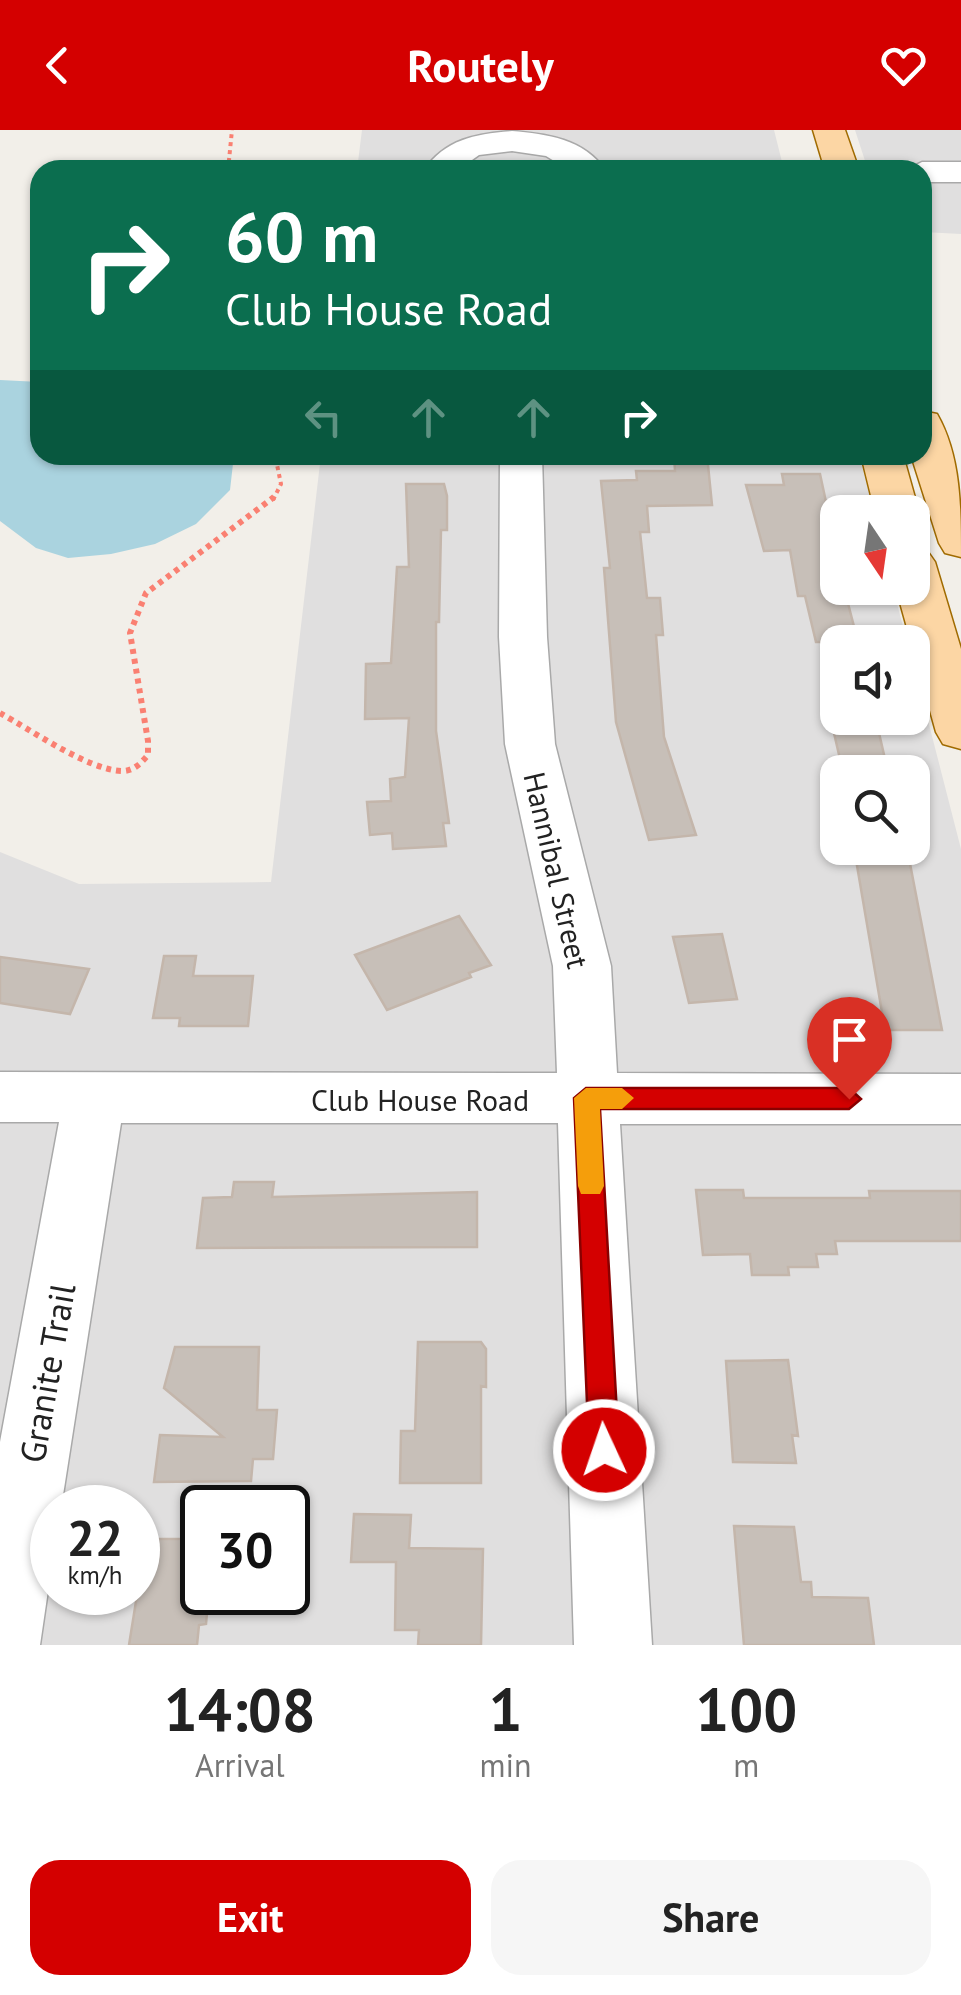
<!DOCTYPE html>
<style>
body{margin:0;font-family:"PT Sans",sans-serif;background:#f6f6f6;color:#222;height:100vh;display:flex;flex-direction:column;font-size:38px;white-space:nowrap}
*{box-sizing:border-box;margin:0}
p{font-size:32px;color:#767676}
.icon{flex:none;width:55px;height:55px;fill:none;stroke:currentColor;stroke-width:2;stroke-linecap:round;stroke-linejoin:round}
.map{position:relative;height:1515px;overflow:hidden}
.side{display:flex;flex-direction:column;background:#fff;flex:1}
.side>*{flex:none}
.hud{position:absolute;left:30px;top:30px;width:902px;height:305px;border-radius:30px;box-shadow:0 2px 8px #0004;background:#0b6e4f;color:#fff;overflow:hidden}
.needle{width:65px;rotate:167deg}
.tools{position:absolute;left:820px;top:365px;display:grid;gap:20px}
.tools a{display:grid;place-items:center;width:110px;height:110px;border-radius:20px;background:#fff;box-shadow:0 2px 8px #0004;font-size:50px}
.speed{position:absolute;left:30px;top:1355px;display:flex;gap:20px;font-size:50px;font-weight:700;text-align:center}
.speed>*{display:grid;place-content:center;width:130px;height:130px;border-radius:50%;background:#fff;box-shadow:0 2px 8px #0004;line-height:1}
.speed small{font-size:25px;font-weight:400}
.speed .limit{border:5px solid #111;border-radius:15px;background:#fff;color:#111}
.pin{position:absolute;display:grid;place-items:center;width:85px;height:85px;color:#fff;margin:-102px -42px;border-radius:50% 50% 50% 0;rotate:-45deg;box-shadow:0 0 10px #0007}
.pin .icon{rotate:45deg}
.me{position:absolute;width:110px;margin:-55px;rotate:357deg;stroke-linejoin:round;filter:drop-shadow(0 0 8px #0008)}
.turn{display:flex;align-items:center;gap:35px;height:210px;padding:0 30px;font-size:45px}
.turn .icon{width:130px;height:130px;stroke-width:2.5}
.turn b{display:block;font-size:70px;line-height:85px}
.lanes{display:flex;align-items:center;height:95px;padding:0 30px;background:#0003;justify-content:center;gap:50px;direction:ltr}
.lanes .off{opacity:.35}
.eta{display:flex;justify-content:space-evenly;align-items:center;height:170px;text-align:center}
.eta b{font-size:60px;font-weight:800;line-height:70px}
.button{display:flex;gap:20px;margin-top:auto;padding:20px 30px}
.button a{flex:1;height:115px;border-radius:30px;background:#d40000;color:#fff;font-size:40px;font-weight:800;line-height:115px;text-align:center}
.button a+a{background:#f6f6f6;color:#222}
header{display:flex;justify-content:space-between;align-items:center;height:130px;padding:0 30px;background:#d40000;color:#fff;font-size:45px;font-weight:800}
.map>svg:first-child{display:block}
</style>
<header><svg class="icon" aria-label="back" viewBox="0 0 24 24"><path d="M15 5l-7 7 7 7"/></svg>Routely<svg class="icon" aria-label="heart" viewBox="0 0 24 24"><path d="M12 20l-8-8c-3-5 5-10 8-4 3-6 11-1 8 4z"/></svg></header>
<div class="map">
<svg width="961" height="1515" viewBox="0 0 961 1515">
<rect width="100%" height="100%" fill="#f2efe9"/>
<path fill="#e0dfdf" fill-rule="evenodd" d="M 362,0 L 774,0 L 784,40 L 357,40 Z
M 855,0 L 961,0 L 961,104 L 923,102 L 922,40 L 868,40 Z
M 321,325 L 859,325 L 874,382 L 838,382 L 838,458 L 893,458 L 907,512 L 838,512 L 838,588 L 912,588 L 913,532 L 961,719 L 961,1515 L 0,1515 L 0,722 L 79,754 L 271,752 ZM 838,642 L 912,642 L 912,718 L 838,718 ZM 52,1378 L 138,1378 L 138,1462 L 52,1462 ZM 202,1378 L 288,1378 L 288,1462 L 202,1462 Z"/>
<path fill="#aad3df" d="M 0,250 L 40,252 L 40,325 L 234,325 L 230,360 L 196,394 L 155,414 L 111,424 L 68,428 L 36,418 L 0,391 Z"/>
<path fill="#c7bfb8" stroke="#c4b6ab" stroke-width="2.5" d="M 674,325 L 707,325 L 712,375 L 647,376 L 649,402 L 640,402 L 647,468 L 660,468 L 663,505 L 656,505 L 664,607 L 696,705 L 649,710 L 616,592 L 604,438 L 610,438 L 601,351 L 637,350 L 636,341 L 675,341 Z
M 782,344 L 820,344 L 838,428 L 838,458 L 844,458 L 858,512 L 816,512 L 805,466 L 798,466 L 790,420 L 764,421 L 746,355 L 784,355 Z
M 406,354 L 444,354 L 447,366 L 447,400 L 441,400 L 439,492 L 436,492 L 436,601 L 449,693 L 443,693 L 446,716 L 393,719 L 392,703 L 370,705 L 367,672 L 391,671 L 390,649 L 405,647 L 409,588 L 365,589 L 366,534 L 391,533 L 397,437 L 409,437 Z
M 831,590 L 876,590 L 888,642 L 843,642 Z
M 854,718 L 907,718 L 942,900 L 885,900 Z
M 459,786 L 491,835 L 469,843 L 471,847 L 387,880 L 355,825 Z
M 722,804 L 737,869 L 689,873 L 673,807 Z
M 164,826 L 196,826 L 193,846 L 253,846 L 248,896 L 179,896 L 180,888 L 153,888 Z
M 0,827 L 89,839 L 70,884 L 0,873 Z
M 234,1052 L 274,1052 L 272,1067 L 477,1062 L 477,1117 L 197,1118 L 203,1068 L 232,1067 Z
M 696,1060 L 743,1060 L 744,1068 L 870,1068 L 869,1061 L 961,1061 L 961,1111 L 835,1111 L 837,1124 L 816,1124 L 818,1137 L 788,1137 L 789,1145 L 752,1145 L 750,1124 L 703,1125 Z
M 418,1212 L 481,1212 L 486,1219 L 486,1257 L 481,1256 L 481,1353 L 400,1353 L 401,1301 L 415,1301 Z
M 175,1217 L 259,1217 L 257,1280 L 277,1280 L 273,1329 L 253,1329 L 251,1351 L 154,1352 L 160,1305 L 223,1307 L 164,1258 Z
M 788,1230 L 798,1306 L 792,1305 L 796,1333 L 733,1332 L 726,1231 Z
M 354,1384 L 411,1385 L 409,1418 L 483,1419 L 481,1515 L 418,1515 L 419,1500 L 395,1500 L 396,1432 L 351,1432 Z
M 734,1396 L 794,1397 L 801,1452 L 811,1452 L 812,1467 L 868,1468 L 874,1515 L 744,1515 Z
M 146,1409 L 202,1409 L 202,1462 L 209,1462 L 206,1494 L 199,1495 L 197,1515 L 129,1515 Z"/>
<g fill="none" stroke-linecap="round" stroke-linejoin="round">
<g stroke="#a9a9a9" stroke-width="3">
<path id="minor" d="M 512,1 C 547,4 584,9 605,40 L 569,40 L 546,26 L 512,21 L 479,25 L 458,40 L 424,40 C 446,9 475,4 512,1 Z
M 922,32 L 961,32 L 961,52 L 922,52 L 922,40 L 906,40 Z
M 500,325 L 542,325 L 547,507 L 555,614 L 611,836 L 617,943 L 961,944 L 961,994 L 620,994 L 652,1515 L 574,1515 L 558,993 L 121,993 L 61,1378 L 52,1378 L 52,1433 L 40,1515 L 0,1515 L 0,1312 L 59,992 L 0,992 L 0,942 L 557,943 L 553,836 L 505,614 L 499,507 Z"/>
</g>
<g stroke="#a06b00" stroke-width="3">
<path id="major" d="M 813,0 L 845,0 L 859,40 L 825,40 Z
M 922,281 L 937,284 C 961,326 961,378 961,427 L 945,423 L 939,413 L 911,325 L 922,325 Z
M 861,325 L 903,325 L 919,382 L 913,391 L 912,382 L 875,382 Z
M 912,418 L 928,422 L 935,432 L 961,519 L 961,619 L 943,614 L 936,602 L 896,458 L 912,458 Z"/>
</g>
<path stroke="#fa8072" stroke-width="4" stroke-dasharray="4 4" stroke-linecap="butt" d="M 228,40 L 232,0
M 273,370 L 281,354 L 275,325"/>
<path stroke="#fa8072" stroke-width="6" stroke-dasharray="5 5" stroke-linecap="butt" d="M 0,583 C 31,600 88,640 122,641 C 134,641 141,633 148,625 L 148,611 L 130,503 L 146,463 L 274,367"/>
<use href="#minor" fill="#fff" fill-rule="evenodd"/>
<use href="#major" fill="#fcd6a4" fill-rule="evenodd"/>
</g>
<path fill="#d40000" stroke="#8a0000" stroke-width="2.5" d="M 586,958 L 849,958 L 861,969 L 849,979 L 600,979 L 619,1320 L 614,1330 L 604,1334 L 593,1330 L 589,1320 L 574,968 Z"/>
<path fill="#f59e0b" d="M 586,958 L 622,958 L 634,968 L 622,979 L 600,979 L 604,1056 L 600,1064 L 581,1064 L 578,1056 L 574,968 Z"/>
<g text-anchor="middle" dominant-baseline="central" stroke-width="10" stroke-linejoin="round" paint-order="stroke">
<g font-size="30" fill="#222" stroke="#fff">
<text transform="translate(557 740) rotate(77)">Hannibal Street</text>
<text x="420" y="969">Club House Road</text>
</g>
<g font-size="35" fill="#222" stroke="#fff">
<text transform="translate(47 1243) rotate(-80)">Granite Trail</text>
</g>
</g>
</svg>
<div class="tools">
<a><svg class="needle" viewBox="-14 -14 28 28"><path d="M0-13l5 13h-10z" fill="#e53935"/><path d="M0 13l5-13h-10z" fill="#767676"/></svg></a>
<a><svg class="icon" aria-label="sound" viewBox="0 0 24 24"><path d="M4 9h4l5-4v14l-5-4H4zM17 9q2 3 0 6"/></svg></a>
<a><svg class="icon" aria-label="search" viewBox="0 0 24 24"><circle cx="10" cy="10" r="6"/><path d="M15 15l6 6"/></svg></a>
</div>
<div class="speed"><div>22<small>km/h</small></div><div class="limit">30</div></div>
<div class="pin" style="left:849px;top:969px;background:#d93025"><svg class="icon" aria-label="arrive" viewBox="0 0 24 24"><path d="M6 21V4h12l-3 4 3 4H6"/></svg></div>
<svg class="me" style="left:604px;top:1320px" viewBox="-20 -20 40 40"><circle r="17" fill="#d40000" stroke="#fff" stroke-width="3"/><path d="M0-11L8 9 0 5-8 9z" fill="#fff"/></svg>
<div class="hud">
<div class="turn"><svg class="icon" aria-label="right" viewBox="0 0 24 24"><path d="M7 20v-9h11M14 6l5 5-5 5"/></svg><div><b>60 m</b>Club House Road</div></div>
<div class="lanes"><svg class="icon off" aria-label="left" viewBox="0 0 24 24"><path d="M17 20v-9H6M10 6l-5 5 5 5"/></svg><svg class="icon off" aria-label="ahead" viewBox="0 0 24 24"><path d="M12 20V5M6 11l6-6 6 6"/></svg><svg class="icon off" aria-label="ahead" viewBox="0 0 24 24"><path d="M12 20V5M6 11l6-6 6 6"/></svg><svg class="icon" aria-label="right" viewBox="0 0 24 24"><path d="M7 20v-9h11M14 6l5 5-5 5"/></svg></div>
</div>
</div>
<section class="side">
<div class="eta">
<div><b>14:08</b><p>Arrival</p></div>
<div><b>1</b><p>min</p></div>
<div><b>100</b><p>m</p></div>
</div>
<div class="button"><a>Exit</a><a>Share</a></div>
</section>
